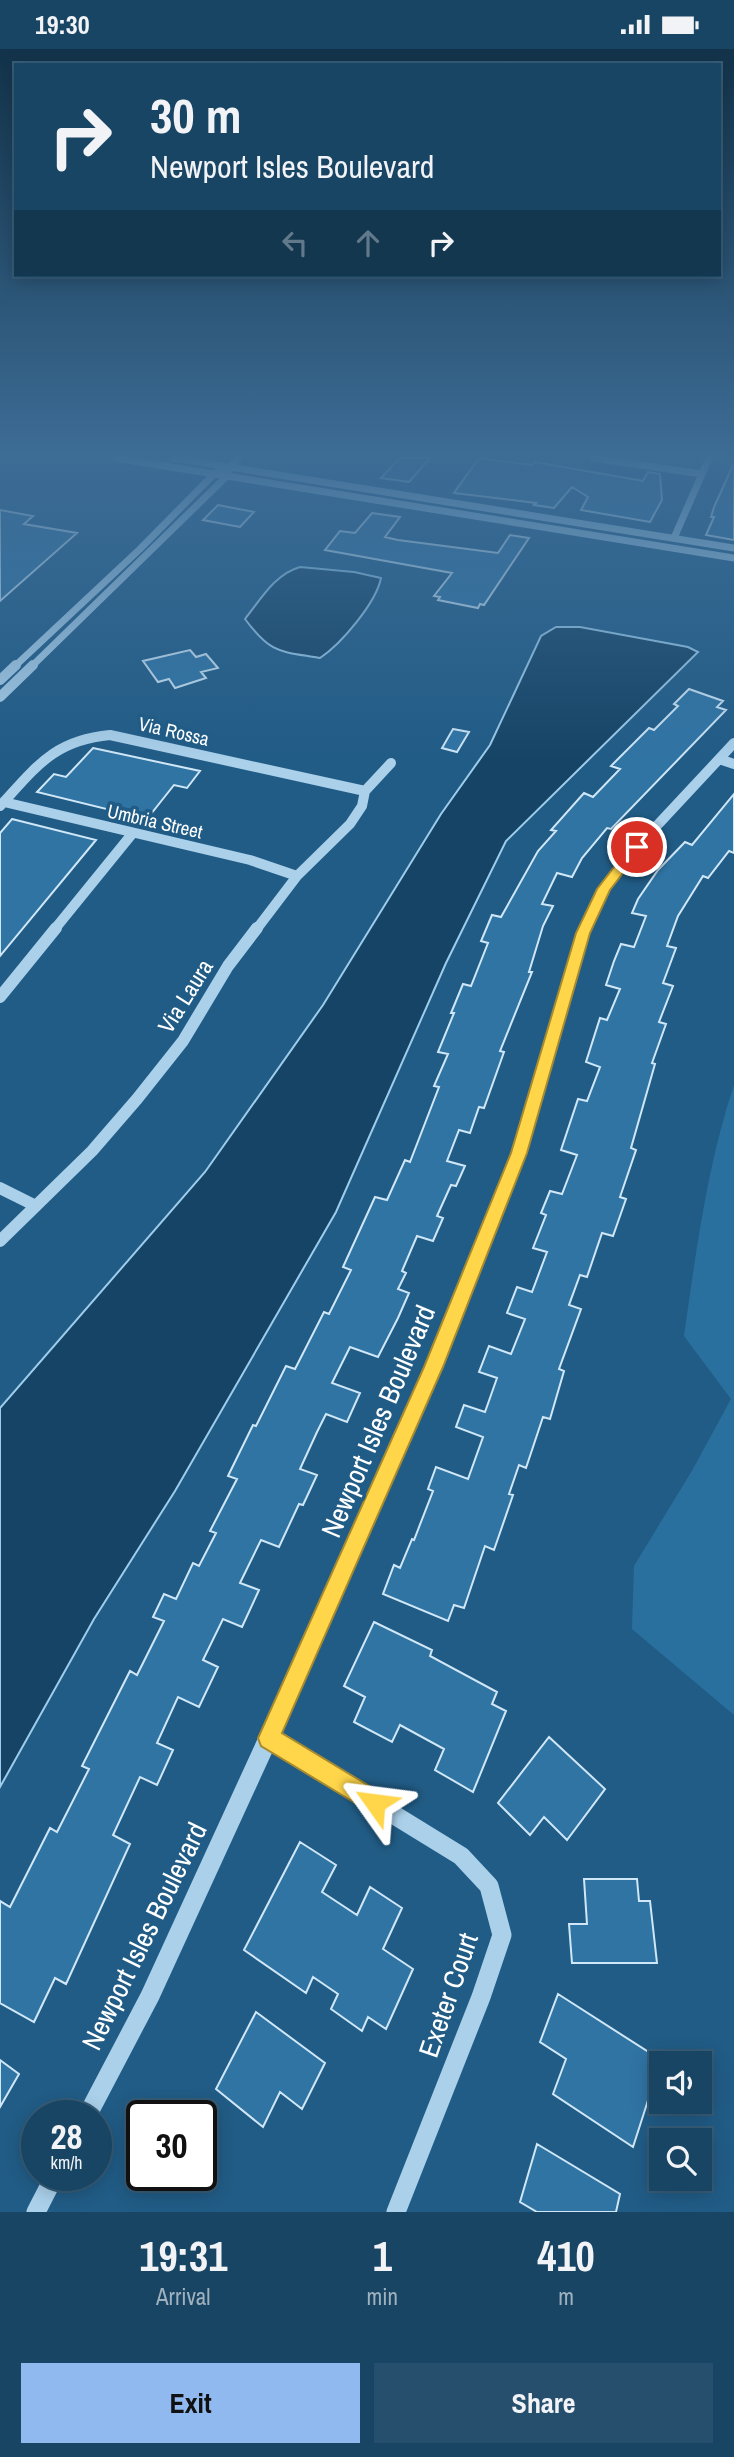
<!DOCTYPE html>
<style>
body{margin:0;font-family:"Archivo Narrow",sans-serif;background:#264f6d;color:#f1f3f6;height:100vh;display:flex;flex-direction:column;font-size:26px;white-space:nowrap}
*{box-sizing:border-box;margin:0}
p{font-size:23px;color:#9fb1bf}
.icon{flex:none;width:38px;height:38px;fill:none;stroke:currentColor;stroke-width:2;stroke-linecap:round;stroke-linejoin:round}
.map{position:relative;height:2163px;overflow:hidden}
.side{display:flex;flex-direction:column;background:#194564;flex:1}
.side>*{flex:none}
.guide{position:absolute;left:14px;top:14px;width:707px;height:214px;border-radius:0px;box-shadow:0 4px 18px #0003,0 0 0 2px #375d78;background:#194564;color:#f1f3f6;overflow:hidden}
.controls{position:absolute;left:649px;top:2002px;display:grid;gap:14px}
.controls a{display:grid;place-items:center;width:63px;height:63px;border-radius:0px;background:#194564;box-shadow:0 4px 18px #0003,0 0 0 2px #375d78;font-size:35px}
.speed{position:absolute;left:21px;top:2051px;display:flex;gap:14px;font-size:35px;font-weight:700;text-align:center}
.speed>*{display:grid;place-content:center;width:91px;height:91px;border-radius:50%;background:#194564;box-shadow:0 4px 18px #0003,0 0 0 2px #375d78;line-height:1}
.speed small{font-size:18px;font-weight:400}
.speed .limit{border:4px solid #111;border-radius:10px;background:#fff;color:#111}
.pin{position:absolute;display:grid;place-items:center;width:60px;height:60px;color:#fff;margin:-30px;border:4px solid #fff;border-radius:50%;box-shadow:0 2px 7px #0007}
.me{position:absolute;width:77px;margin:-38px;rotate:301deg;stroke-linejoin:round;filter:drop-shadow(0 0 5px #0008)}
.turn{display:flex;align-items:center;gap:24px;height:147px;padding:0 21px;font-size:32px}
.turn .icon{width:91px;height:91px;stroke-width:2.5}
.turn b{display:block;font-size:49px;line-height:60px}
.lanes{display:flex;align-items:center;height:66px;padding:0 21px;background:#0003;justify-content:center;gap:35px;direction:ltr}
.lanes .off{opacity:.35}
.eta{display:flex;justify-content:space-evenly;align-items:center;height:119px;text-align:center}
.eta b{font-size:42px;font-weight:800;line-height:49px}
.action{display:flex;gap:14px;margin-top:auto;padding:14px 21px}
.action a{flex:1;height:80px;border-radius:0px;background:#90b9f0;color:#111;font-size:28px;font-weight:800;line-height:80px;text-align:center}
.action a+a{background:#264f6d;color:#f1f3f6}
.status{display:flex;justify-content:space-between;align-items:center;height:49px;padding:0 35px;background:#194564;direction:ltr}
.status svg{height:19px;fill:currentColor}
.map>svg:first-child{display:block}
</style>
<div class="status"><b>19:30</b><svg viewBox="0 0 49 12"><path d="M0 12V9h3v3zM5 12V6h3v6zM10 12V3h3v9zM15 12V0h3v12zM26 1h20v11H26zM47 4h2v5h-2z"/></svg></div>
<div class="map">
<svg width="734" height="2163" viewBox="0 0 734 2163">
<rect width="100%" height="100%" fill="#215c86"/>
<path fill="#2a709f" d="M 734,1036 L 734,1666 L 632,1580 L 634,1517 L 693,1420 L 731,1350 L 684,1287 C 696,1203 707,1117 734,1036 Z"/>
<path fill="#164466" stroke="#9ecdeb" stroke-width="2" d="M 300,518 L 354,523 L 381,529 C 376,554 341,595 320,609 C 279,602 271,605 245,570 C 261,550 275,525 300,518 Z
M 556,578 L 580,578 L 688,598 L 698,603 L 506,792 L 446,914 L 336,1163 L 175,1442 L 94,1570 L 0,1738 L 0,1359 L 205,1123 L 323,956 L 441,765 L 490,696 L 541,587 Z"/>
<path fill="#3074a4" stroke="#cfe7f7" stroke-width="2" d="M 400,409 L 430,409 L 409,433 L 381,429 Z
M 479,409 L 532,416 L 535,413 L 643,432 L 648,423 L 660,425 L 662,451 L 650,473 L 581,461 L 588,448 L 572,438 L 554,459 L 534,456 L 536,454 L 454,444 Z
M 734,414 L 734,491 L 706,486 L 714,468 L 711,468 L 714,458 Z
M 218,456 L 254,463 L 240,478 L 203,471 Z
M 0,461 L 33,467 L 24,475 L 77,484 L 0,552 Z
M 372,464 L 400,468 L 385,488 L 398,491 L 498,504 L 510,486 L 529,489 L 484,556 L 480,555 L 478,559 L 438,551 L 440,548 L 434,547 L 452,524 L 325,501 L 340,482 L 355,484 Z
M 190,601 L 196,608 L 206,605 L 218,619 L 201,623 L 206,629 L 175,639 L 169,630 L 158,633 L 143,612 Z
M 689,640 L 723,652 L 717,658 L 726,661 L 611,780 L 607,779 L 582,809 L 572,828 L 557,824 L 542,855 L 553,857 L 543,877 L 529,923 L 532,923 L 500,1002 L 504,1003 L 484,1059 L 479,1058 L 470,1084 L 459,1081 L 447,1112 L 465,1117 L 456,1137 L 451,1136 L 437,1167 L 443,1169 L 433,1192 L 417,1187 L 402,1222 L 406,1224 L 398,1240 L 409,1244 L 398,1269 L 378,1308 L 350,1298 L 332,1334 L 360,1344 L 347,1373 L 326,1365 L 317,1383 L 300,1420 L 317,1426 L 303,1456 L 299,1455 L 279,1498 L 261,1491 L 240,1534 L 259,1541 L 242,1578 L 223,1570 L 203,1611 L 218,1618 L 199,1658 L 178,1648 L 157,1694 L 173,1701 L 157,1736 L 140,1728 L 113,1786 L 130,1795 L 66,1935 L 55,1929 L 34,1973 L 0,1954 L 0,1852 L 10,1858 L 50,1779 L 57,1783 L 89,1720 L 82,1717 L 130,1622 L 137,1626 L 164,1572 L 153,1568 L 164,1545 L 176,1550 L 193,1514 L 199,1517 L 216,1484 L 210,1482 L 237,1430 L 228,1427 L 253,1376 L 256,1377 L 286,1317 L 295,1320 L 324,1263 L 329,1265 L 351,1221 L 343,1218 L 375,1148 L 387,1151 L 405,1111 L 410,1113 L 439,1038 L 434,1037 L 448,1005 L 438,1003 L 454,964 L 451,964 L 463,935 L 471,937 L 488,894 L 481,892 L 492,866 L 501,868 L 538,802 L 556,782 L 551,781 L 584,744 L 593,748 L 620,720 L 611,717 L 649,679 L 654,681 L 678,657 L 674,655 Z
M 453,680 L 469,683 L 457,703 L 442,699 Z
M 93,699 L 200,722 L 187,739 L 174,736 L 147,770 L 37,743 L 54,725 L 66,728 Z
M 734,745 L 734,804 L 729,802 L 708,829 L 703,827 L 678,867 L 667,897 L 676,899 L 663,934 L 673,937 L 659,973 L 666,975 L 652,1014 L 655,1015 L 631,1099 L 636,1101 L 620,1148 L 626,1150 L 613,1187 L 602,1184 L 587,1228 L 580,1226 L 569,1256 L 581,1260 L 559,1320 L 564,1322 L 550,1370 L 543,1368 L 526,1419 L 519,1416 L 509,1445 L 513,1446 L 494,1501 L 485,1497 L 464,1559 L 454,1556 L 448,1572 L 383,1545 L 394,1516 L 400,1519 L 412,1490 L 414,1491 L 433,1442 L 428,1440 L 436,1418 L 468,1430 L 483,1388 L 456,1378 L 464,1356 L 485,1363 L 497,1329 L 479,1323 L 489,1297 L 511,1305 L 525,1270 L 507,1264 L 517,1238 L 532,1243 L 547,1203 L 533,1199 L 546,1166 L 541,1164 L 550,1142 L 562,1145 L 577,1106 L 561,1101 L 578,1050 L 587,1052 L 600,1018 L 586,1013 L 600,969 L 607,971 L 620,940 L 606,936 L 614,912 L 621,895 L 634,898 L 646,867 L 632,864 L 638,850 L 658,821 L 685,793 L 692,796 Z
M 12,770 L 96,791 L 0,907 L 0,784 Z
M 374,1573 L 432,1601 L 430,1607 L 497,1643 L 492,1655 L 506,1662 L 473,1743 L 435,1721 L 444,1700 L 400,1676 L 392,1693 L 354,1673 L 365,1648 L 344,1637 Z
M 549,1688 L 605,1740 L 567,1791 L 544,1768 L 530,1786 L 498,1754 Z
M 300,1793 L 336,1816 L 322,1843 L 357,1866 L 370,1838 L 402,1859 L 383,1900 L 413,1920 L 386,1980 L 368,1968 L 362,1982 L 331,1960 L 338,1945 L 313,1928 L 306,1944 L 244,1901 Z
M 584,1830 L 637,1830 L 639,1852 L 650,1852 L 657,1914 L 572,1914 L 569,1875 L 587,1875 Z
M 558,1945 L 661,2011 L 633,2098 L 553,2045 L 566,2010 L 540,1993 Z
M 256,1963 L 325,2014 L 302,2060 L 280,2043 L 263,2078 L 216,2040 Z
M 0,2011 L 19,2025 L 0,2058 Z
M 537,2095 L 620,2145 L 616,2163 L 537,2163 L 520,2153 Z"/>
<g fill="none" stroke-linecap="round" stroke-linejoin="round">
<path stroke="#aad0ea" stroke-width="7" d="M 115,409 L 734,509
M 173,409 L 734,499
M 593,409 L 702,425
M 674,489 L 709,409
M 14,618 L 140,500 L 214,425 L 229,418 L 239,409
M 31,618 L 227,427 L 228,422"/>
<path stroke="#aad0ea" stroke-width="10" d="M 0,631 L 16,616
M 0,648 L 33,616
M 719,710 L 734,715
M 4,753 L 250,811 L 297,827
M 0,757 C 36,718 54,691 110,686 L 365,742
M 54,881 L 132,785
M 256,881 L 297,827 L 350,775 L 362,757 L 365,742 L 391,714
M 585,881 L 604,840 L 637,798 L 734,694"/>
<path stroke="#aad0ea" stroke-width="12" d="M 0,948 L 56,879
M 0,1139 L 36,1157
M 0,1192 L 92,1102 L 137,1050 L 183,992 L 228,917 L 257,879
M 476,1213 L 519,1104 L 585,879"/>
<path stroke="#aad0ea" stroke-width="15" d="M 294,1633 L 434,1318 L 476,1211"/>
<path stroke="#aad0ea" stroke-width="19" d="M 269,1689 L 461,1807 L 489,1837 L 502,1886 L 481,1948 L 396,2163
M 87,2067 L 150,1947 L 295,1631
M 36,2163 L 55,2126"/>
</g>
<linearGradient id="sky" x2="0" y2="1"><stop stop-color="#12334a"/><stop offset="0.57" stop-color="#3d6c95"/><stop offset="1" stop-color="#3d6c95" stop-opacity="0"/></linearGradient>
<rect width="734" height="712" fill="url(#sky)"/>
<path fill="#ffd54a" stroke="#a68a30" stroke-width="2" d="M 637,794 L 643,798 L 610,841 L 590,884 L 527,1104 L 443,1318 L 282,1684 L 384,1746 L 387,1754 L 384,1763 L 375,1766 L 261,1697 L 258,1689 L 424,1318 L 511,1104 L 576,884 L 597,840 L 632,795 Z"/>
<g text-anchor="middle" dominant-baseline="central" stroke-width="7" stroke-linejoin="round" paint-order="stroke">
<g font-size="19" fill="#fff" stroke="#215c86">
<text transform="translate(174 682) rotate(13)">Via Rossa</text>
<text transform="translate(155 772) rotate(13)">Umbria Street</text>
</g>
<g font-size="23" fill="#fff" stroke="#215c86">
<text transform="translate(185 947) rotate(-58)">Via Laura</text>
</g>
<g font-size="28" fill="#fff" stroke="#215c86">
<text transform="translate(378 1372) rotate(-67)">Newport Isles Boulevard</text>
<text transform="translate(144 1887) rotate(-64)">Newport Isles Boulevard</text>
<text transform="translate(448 1946) rotate(-71)">Exeter Court</text>
</g>
</g>
</svg>
<div class="controls">
<a><svg class="icon" aria-label="sound" viewBox="0 0 24 24"><path d="M4 9h4l5-4v14l-5-4H4zM17 9q2 3 0 6"/></svg></a>
<a><svg class="icon" aria-label="search" viewBox="0 0 24 24"><circle cx="10" cy="10" r="6"/><path d="M15 15l6 6"/></svg></a>
</div>
<div class="speed"><div>28<small>km/h</small></div><div class="limit">30</div></div>
<div class="pin" style="left:637px;top:798px;background:#d93025"><svg class="icon" aria-label="arrive" viewBox="0 0 24 24"><path d="M6 21V4h12l-3 4 3 4H6"/></svg></div>
<svg class="me" style="left:375px;top:1754px" viewBox="-20 -20 40 40"><path d="M0-17L14 15 0 8-14 15z" fill="#ffd54a" stroke="#fff" stroke-width="4"/></svg>
<div class="guide">
<div class="turn"><svg class="icon" aria-label="right" viewBox="0 0 24 24"><path d="M7 20v-9h11M14 6l5 5-5 5"/></svg><div><b>30 m</b>Newport Isles Boulevard</div></div>
<div class="lanes"><svg class="icon off" aria-label="left" viewBox="0 0 24 24"><path d="M17 20v-9H6M10 6l-5 5 5 5"/></svg><svg class="icon off" aria-label="ahead" viewBox="0 0 24 24"><path d="M12 20V5M6 11l6-6 6 6"/></svg><svg class="icon" aria-label="right" viewBox="0 0 24 24"><path d="M7 20v-9h11M14 6l5 5-5 5"/></svg></div>
</div>
</div>
<section class="side">
<div class="eta">
<div><b>19:31</b><p>Arrival</p></div>
<div><b>1</b><p>min</p></div>
<div><b>410</b><p>m</p></div>
</div>
<div class="action"><a>Exit</a><a>Share</a></div>
</section>
